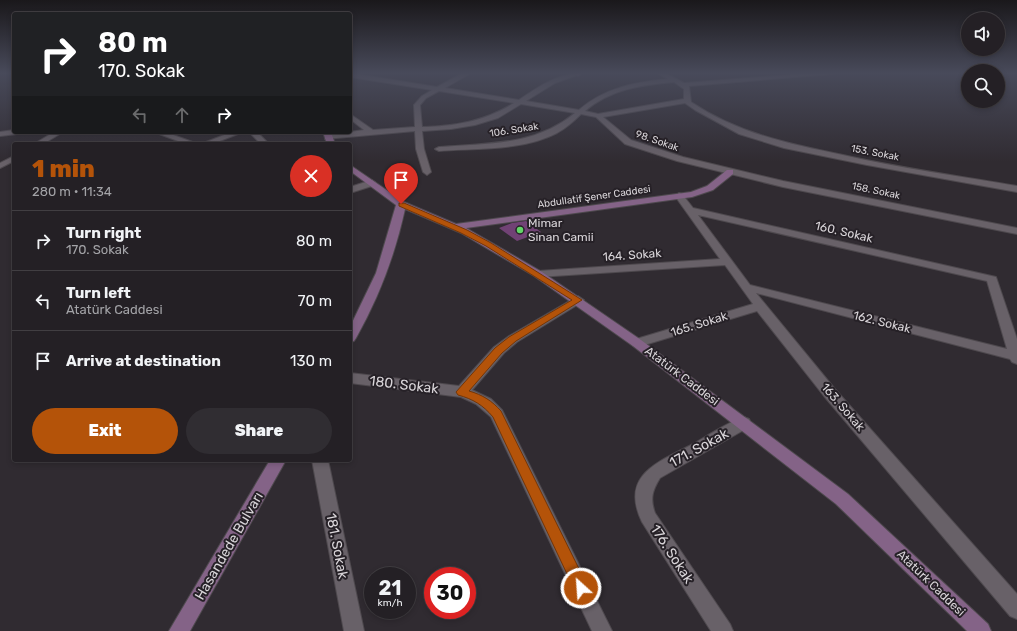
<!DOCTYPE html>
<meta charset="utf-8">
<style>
body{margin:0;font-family:Rubik,sans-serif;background:#302d32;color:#f1f3f6;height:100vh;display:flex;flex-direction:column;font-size:15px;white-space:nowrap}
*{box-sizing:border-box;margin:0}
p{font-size:13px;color:#a3a3a7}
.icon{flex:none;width:22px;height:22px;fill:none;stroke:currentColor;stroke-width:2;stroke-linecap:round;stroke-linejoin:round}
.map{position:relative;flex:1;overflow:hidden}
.sheet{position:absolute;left:12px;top:142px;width:340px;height:320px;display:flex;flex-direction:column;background:#242025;border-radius:4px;box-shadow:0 2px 6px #0003,0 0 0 1px #413e42}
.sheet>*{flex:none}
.banner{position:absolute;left:12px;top:12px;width:340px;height:122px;border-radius:4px;box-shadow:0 2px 6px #0003,0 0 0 1px #413e42;background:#202124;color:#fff;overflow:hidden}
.tools{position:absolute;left:961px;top:12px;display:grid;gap:8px}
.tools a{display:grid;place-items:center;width:44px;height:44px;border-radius:50%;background:#242025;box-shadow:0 2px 6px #0003,0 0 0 1px #413e42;font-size:20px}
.speed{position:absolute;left:364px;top:567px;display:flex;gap:8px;font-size:20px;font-weight:700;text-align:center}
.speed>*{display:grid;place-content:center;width:52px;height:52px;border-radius:50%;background:#242025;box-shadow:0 2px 6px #0003,0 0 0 1px #413e42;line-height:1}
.speed small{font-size:10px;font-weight:400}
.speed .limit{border:6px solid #d22;background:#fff;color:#111}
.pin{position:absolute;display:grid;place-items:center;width:34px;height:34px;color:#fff;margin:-41px -17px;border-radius:50% 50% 50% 0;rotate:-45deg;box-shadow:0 0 4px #0007}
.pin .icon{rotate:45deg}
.me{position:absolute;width:44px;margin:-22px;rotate:334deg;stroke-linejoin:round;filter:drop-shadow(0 0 3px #0008)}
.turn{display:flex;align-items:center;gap:14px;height:84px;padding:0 20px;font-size:18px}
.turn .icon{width:52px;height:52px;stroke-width:2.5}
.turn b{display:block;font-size:28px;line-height:34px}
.lanes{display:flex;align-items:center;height:38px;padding:0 20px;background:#0003;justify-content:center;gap:20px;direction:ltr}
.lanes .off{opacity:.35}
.round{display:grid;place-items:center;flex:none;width:42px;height:42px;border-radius:21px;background:#302d32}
.summary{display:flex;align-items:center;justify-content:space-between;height:68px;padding:0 20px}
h1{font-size:24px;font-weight:800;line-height:30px;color:#b45309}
.cta{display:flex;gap:8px;margin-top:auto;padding:8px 20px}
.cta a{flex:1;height:46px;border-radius:24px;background:#b45309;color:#fff;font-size:16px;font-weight:800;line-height:46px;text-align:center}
.cta a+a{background:#302d32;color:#f1f3f6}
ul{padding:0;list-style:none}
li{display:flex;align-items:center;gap:12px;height:60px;padding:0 20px;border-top:1px solid #413e42}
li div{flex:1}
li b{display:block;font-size:15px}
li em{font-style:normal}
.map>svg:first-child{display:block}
</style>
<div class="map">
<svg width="1017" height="631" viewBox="0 0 1017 631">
<rect width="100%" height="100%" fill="#302b31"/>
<path fill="#714275" d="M 526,221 L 541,232 L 517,241 L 499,228 L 512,223 Z"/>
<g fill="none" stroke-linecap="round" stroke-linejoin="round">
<g stroke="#4e494e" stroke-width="2">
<path id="street" d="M 350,73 L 437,87 L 463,73 L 471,73 L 445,88 L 519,100 C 538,87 558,73 583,73 L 555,83 L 526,101 L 579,110 C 604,88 635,82 668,79 L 657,73 L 665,73 L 684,83 L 814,73 L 843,73 L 689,86 L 691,102 C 737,133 789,144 843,155 C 900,168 959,176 1017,186 L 1017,192 L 867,165 L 784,148 L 739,134 L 695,110 L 685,103 L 603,117 L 631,140 L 683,157 L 783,181 L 1017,228 L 1017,234 L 783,187 L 677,161 L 625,144 L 596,117 L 581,114 C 574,121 566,128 557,133 C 522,151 477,148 439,151 L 435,149 L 439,147 C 488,143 535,146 575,113 L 521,104 L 498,118 L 475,125 L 451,129 L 422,131 L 424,149 L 431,172 L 427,175 L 423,172 L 416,149 L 415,131 L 325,139 L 325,135 L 328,135 L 364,130 L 350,119 L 350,114 L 373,130 L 415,127 L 414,105 L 422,96 L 432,90 L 350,77 ZM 674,82 L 684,89 L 684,99 L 598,114 L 585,111 C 611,89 641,85 674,82 ZM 439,91 L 514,103 C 485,121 456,126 422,127 L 420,105 L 426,98 Z
M 14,130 L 14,132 L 18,132 L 17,134 L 0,136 L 0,132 Z
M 54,132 L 63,132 L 43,144 L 34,144 Z
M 154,132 L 165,132 L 198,144 L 186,144 Z
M 232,132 L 243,132 L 212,144 L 201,144 Z
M 249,132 L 257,132 L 269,144 L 261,144 Z
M 14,156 L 14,161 L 0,168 L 0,163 Z
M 372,180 L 376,183 L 375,185 L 350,193 L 350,187 Z
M 679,193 L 682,194 L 693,208 L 996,277 L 1017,339 L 1017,364 L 1012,362 L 1010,359 L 756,293 L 834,388 L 1017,594 L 1017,619 L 1010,616 L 824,396 L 757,311 L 641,346 L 633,346 L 631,343 L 633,340 L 753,304 L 725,265 L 538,277 L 533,274 L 538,271 L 720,259 L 675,196 ZM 698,215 L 987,281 L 1007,349 L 750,285 Z
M 578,296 L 584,300 L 582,302 L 517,342 L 504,353 L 472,390 L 491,399 L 502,410 L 612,631 L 592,631 L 491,417 L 476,404 L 461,397 L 350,383 L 350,373 L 459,386 L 494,347 L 509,336 Z
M 744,417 L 749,419 L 751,423 L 749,427 L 660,478 C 652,491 650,499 655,513 L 730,624 L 733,631 L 711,631 L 642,522 C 619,474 659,462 695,443 C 710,434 727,423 744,417 Z
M 312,460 L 328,460 L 364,631 L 344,631 Z"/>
</g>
<g stroke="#4e494e" stroke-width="2">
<path id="secondary" d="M 573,73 L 580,73 L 581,74 L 578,76 Z
M 323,132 L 331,132 L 335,144 L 327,144 Z
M 350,165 L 404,202 L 456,224 L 691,192 L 707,186 L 727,170 L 733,170 L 733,174 L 713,190 L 692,197 L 466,228 L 542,272 L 641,340 L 848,494 L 988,624 L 991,631 L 967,631 L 836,504 L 633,346 L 534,276 L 461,233 L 405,209 C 395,255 379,297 356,338 L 354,341 L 350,342 L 350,327 L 376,273 L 396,205 L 350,171 Z
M 270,460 L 286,460 L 190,631 L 169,631 Z"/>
</g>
<use href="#street" fill="#686168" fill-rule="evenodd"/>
<use href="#secondary" fill="#846387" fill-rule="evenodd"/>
</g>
<linearGradient id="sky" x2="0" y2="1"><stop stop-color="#1a181b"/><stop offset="0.45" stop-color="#484a5a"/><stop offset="1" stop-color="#484a5a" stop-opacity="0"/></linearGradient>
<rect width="1017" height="162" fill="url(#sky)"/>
<path fill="#b45309" stroke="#753606" d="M 399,203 L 404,203 L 467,230 L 491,243 L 582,300 L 516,341 L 502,353 L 469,391 C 483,395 492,401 501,411 L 586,583 L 588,588 L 586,593 L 581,595 L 576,593 L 493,417 C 483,405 473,399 458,395 L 456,392 L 495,348 L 509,337 L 572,300 L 486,246 L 461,233 L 399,206 Z"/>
<circle fill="#63d468" stroke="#262127" stroke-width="1.5" cx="520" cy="230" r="4"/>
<g text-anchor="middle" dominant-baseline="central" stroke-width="4" stroke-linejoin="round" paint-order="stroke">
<g font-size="10" fill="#d9d5d9" stroke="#262127">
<text transform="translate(514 130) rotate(-9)">106. Sokak</text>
<text transform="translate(657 141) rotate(19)">98. Sokak</text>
<text transform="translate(875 153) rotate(11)">153. Sokak</text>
<text transform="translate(876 191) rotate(12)">158. Sokak</text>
<text transform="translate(594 197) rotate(-8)">Abdullatif Şener Caddesi</text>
</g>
<g font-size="12" fill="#d9d5d9" stroke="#262127" text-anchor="start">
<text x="528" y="223">Mimar<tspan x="528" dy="14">Sinan Camii</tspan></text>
</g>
<g font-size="12" fill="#d9d5d9" stroke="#262127">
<text transform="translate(844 232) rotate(13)">160. Sokak</text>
<text transform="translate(632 255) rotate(-4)">164. Sokak</text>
<text transform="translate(882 322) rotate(14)">162. Sokak</text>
<text transform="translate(699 324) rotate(-17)">165. Sokak</text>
<text transform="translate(682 376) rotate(37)">Atatürk Caddesi</text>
<text transform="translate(843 407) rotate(49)">163. Sokak</text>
<text transform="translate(931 583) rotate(44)">Atatürk Caddesi</text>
</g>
<g font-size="14" fill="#d9d5d9" stroke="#262127">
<text transform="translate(404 385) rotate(7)">180. Sokak</text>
<text transform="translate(699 448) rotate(-29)">171. Sokak</text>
<text transform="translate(229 546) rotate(-60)">Hasandede Bulvarı</text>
<text transform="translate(337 546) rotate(79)">181. Sokak</text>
<text transform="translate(672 554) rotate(57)">176. Sokak</text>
</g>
</g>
</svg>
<div class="tools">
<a><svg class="icon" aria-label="sound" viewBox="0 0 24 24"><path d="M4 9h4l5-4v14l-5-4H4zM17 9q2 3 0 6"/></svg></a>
<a><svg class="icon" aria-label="search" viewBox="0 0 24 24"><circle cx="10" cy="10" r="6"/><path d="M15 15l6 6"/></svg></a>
</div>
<div class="speed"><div>21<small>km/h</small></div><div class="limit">30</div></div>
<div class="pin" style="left:401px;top:204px;background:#d93025"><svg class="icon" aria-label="arrive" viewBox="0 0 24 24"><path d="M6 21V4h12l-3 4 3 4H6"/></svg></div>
<svg class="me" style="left:581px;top:588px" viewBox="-20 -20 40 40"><circle r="17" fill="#b45309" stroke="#fff" stroke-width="3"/><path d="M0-11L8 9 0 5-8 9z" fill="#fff"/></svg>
<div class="banner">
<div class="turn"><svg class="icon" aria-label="right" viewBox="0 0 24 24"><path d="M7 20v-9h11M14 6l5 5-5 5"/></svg><div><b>80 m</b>170. Sokak</div></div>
<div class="lanes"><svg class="icon off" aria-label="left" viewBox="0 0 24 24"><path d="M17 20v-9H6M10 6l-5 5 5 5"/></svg><svg class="icon off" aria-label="ahead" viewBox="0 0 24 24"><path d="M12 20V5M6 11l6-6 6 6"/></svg><svg class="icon" aria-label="right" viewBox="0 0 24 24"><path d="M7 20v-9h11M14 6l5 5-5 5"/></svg></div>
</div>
<section class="sheet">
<div class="summary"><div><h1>1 min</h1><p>280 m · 11:34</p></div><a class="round" style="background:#d93025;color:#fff"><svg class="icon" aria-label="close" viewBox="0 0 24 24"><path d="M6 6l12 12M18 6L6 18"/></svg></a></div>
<ul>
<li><svg class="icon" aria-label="right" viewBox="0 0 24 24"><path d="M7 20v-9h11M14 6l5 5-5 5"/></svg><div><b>Turn right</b><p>170. Sokak</p></div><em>80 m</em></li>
<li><svg class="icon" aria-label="left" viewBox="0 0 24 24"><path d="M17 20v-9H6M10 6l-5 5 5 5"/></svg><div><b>Turn left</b><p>Atatürk Caddesi</p></div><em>70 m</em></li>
<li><svg class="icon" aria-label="arrive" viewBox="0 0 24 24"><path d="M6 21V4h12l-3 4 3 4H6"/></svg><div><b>Arrive at destination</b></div><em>130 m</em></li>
</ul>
<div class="cta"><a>Exit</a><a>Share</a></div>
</section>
</div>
